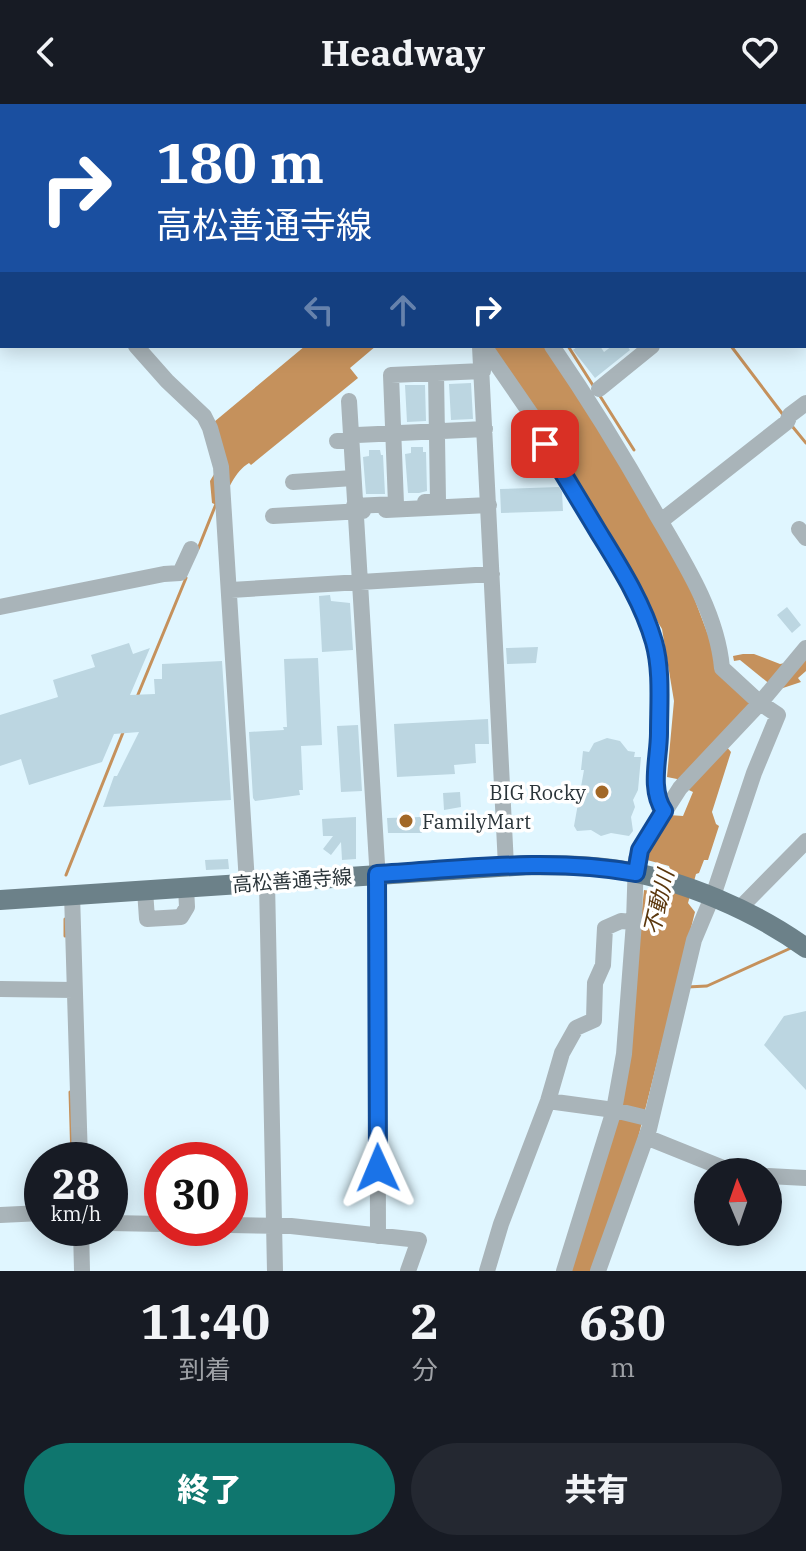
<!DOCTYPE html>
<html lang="ja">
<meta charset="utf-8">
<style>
body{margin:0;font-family:"IBM Plex Serif","Noto Sans JP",serif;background:#242831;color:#f1f3f6;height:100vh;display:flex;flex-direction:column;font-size:30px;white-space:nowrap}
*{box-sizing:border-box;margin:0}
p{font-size:26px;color:#9ea1a6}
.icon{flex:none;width:44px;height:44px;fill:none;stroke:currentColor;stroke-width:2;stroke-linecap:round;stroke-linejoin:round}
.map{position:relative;height:1167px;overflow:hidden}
.panel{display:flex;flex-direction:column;background:#171b24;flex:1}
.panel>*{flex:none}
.guide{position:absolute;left:0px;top:0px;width:806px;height:244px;box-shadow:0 4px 20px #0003;background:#1a4fa0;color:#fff;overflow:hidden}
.needle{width:52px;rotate:358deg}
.controls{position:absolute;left:694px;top:1054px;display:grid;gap:16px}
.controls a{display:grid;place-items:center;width:88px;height:88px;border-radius:50%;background:#171b24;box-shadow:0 4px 20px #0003;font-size:40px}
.speed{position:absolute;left:24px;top:1038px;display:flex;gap:16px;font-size:40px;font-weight:700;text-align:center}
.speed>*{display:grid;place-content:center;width:104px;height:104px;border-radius:50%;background:#171b24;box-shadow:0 4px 20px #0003;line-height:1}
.speed small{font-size:20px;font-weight:400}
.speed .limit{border:12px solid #d22;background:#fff;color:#111}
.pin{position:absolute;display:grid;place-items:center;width:68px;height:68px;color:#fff;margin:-34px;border-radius:16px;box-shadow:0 4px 12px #0006}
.me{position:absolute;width:88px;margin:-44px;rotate:359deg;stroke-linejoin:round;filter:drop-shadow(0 0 6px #0008)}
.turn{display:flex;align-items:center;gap:28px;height:168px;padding:0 24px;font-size:36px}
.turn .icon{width:104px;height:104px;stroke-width:2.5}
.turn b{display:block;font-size:56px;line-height:68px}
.lanes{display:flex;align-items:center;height:76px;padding:0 24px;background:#0003;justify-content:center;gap:40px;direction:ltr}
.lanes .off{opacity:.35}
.eta{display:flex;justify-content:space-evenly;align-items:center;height:136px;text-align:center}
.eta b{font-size:48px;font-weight:800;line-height:56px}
.cta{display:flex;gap:16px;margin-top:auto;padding:16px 24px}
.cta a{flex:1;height:92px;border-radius:48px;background:#0f766e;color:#fff;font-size:32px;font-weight:800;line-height:92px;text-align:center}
.cta a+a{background:#242831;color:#f1f3f6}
header{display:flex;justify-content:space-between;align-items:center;height:104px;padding:0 24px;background:#171b24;font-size:36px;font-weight:800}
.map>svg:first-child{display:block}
</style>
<header><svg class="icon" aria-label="back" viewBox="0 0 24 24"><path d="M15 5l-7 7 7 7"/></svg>Headway<svg class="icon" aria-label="heart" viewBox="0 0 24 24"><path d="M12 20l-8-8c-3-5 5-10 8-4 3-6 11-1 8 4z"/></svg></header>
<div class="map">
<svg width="806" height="1167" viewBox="0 0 806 1167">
<rect width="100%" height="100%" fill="#e0f6ff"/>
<path fill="#c5915c" d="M 305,242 L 376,242 L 350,264 L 358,274 L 251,361 L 249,359 C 235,367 227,387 221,403 L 212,399 L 210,377 L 216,367 L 214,318 Z
M 489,242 L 545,242 L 579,289 L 687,475 L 713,544 L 751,600 L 719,634 L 731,648 L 712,708 L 716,720 L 719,722 L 708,756 L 704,756 L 699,769 L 696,770 L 688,799 L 695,808 L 638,1034 L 591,1167 L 570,1167 L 627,952 L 644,786 L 663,789 L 670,765 L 669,762 L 647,756 L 649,741 L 669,711 L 683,712 L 693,688 L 676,680 L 677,675 L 667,673 L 674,597 L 662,525 Z
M 743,550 L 754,550 L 780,560 L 806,555 L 806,567 L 798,574 L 801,578 L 777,586 L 740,556 L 734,557 L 733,552 Z"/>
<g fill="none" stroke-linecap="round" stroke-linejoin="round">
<path stroke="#c5915c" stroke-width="3" d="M 568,242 L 594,283
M 731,242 L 784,312
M 600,292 L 634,346
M 792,322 L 806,339
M 198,445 L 216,400
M 137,593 L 186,474
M 66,771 L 124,626
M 65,815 L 65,832
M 687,883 L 707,882 L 791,844
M 70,988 L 72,1056"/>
</g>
<path fill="#bcd6e1" d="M 578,242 L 600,242 L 604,248 L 612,242 L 627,242 L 630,246 L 595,274 L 573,246 Z
M 471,279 L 473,315 L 451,316 L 449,280 Z
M 405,281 L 425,281 L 426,317 L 407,318 Z
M 411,343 L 423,343 L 423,348 L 426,348 L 427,387 L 419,389 L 408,389 L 405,350 L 411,349 Z
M 369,346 L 380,346 L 381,351 L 383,351 L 385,390 L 366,390 L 363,353 L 369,352 Z
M 559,383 L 562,388 L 563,407 L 501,409 L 500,385 Z
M 330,491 L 331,497 L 350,499 L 353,546 L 322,548 L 319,492 Z
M 787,503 L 801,521 L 792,529 L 777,511 Z
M 129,539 L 133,550 L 150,544 L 130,591 L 155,590 L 154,575 L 162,575 L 162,560 L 222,557 L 231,696 L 103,703 L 114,672 L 117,672 L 139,628 L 114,630 L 102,658 L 29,681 L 21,655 L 0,662 L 0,611 L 58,593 L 53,576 L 95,563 L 91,551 Z
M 538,543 L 536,559 L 507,560 L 506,544 Z
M 318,554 L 322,641 L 301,642 L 303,686 L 299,686 L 300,691 L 255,697 L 253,694 L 249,628 L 284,626 L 283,623 L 287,623 L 284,555 Z
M 488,615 L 489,640 L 475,640 L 476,659 L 454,661 L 455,670 L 397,673 L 394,620 Z
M 358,621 L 362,687 L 341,688 L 337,622 Z
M 607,634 L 620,637 L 628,647 L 635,648 L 634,653 L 641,653 L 638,686 L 633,696 L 635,703 L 631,713 L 633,727 L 629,732 L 611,729 L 601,732 L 591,726 L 577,727 L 574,722 L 584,666 L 581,666 L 583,647 L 589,648 L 594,639 Z
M 460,688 L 461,703 L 444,706 L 443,689 Z
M 356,713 L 356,755 L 342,756 L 341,738 L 331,751 L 323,745 L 333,732 L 323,732 L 322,715 Z
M 421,713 L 422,729 L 388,729 L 387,714 Z
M 228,755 L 229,765 L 206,766 L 205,756 Z
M 806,907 L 806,986 L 764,941 L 784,912 Z"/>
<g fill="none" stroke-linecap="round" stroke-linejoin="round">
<path stroke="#a9b4b9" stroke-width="16" d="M 1,0 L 2,2
M 286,0 L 288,2
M 367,0 L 369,2
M 450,0 L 451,2
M 739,0 L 740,2
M 35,2 L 38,0
M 117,2 L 120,0
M 204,2 L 207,0
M 486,2 L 488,0
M 580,2 L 582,0
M 676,2 L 679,0
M 765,2 L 767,0
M 804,14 L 806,12
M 0,76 L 2,78
M 804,134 L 806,137
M 0,159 L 2,159
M 136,242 L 167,277 L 204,312 L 210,324 L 221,363 L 247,779
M 480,242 L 506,762
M 484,242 L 546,332 L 545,340 C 579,397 636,475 654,538 C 662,566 659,600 659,629 C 659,654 649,686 664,707
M 552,242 C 589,296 623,351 655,408 C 683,456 717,508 722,564 L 760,599 L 778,611 L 754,669 L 715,786 L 694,836 L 649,1025 L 598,1167
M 599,285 L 652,242
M 349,297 L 377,760 L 378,1132
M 337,337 L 346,337 L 357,331 L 485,325
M 293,378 L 353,374
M 425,398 L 438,397 L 436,269
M 354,402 L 396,400 L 391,271 L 483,267
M 386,406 L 489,401
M 273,412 L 363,407
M 661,417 L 787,318 L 790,311 L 806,299
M 799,425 L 806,434
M 231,486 L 492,470
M 0,503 L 164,470 L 180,469 L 191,445
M 267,778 L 275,1167
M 145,786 L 147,815 L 181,813 L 187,803 L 186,783
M 72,790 L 80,1056
M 739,805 L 806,737
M 0,885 L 74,886
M 548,997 L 614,1006 L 651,1015
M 646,1033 L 733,1068
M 768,1072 L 806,1074
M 0,1111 L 42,1109
M 110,1119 L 162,1120
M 230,1121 L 291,1122 L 419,1136 L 408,1167
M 81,1124 L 82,1167
M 487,1167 L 501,1120 L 548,997 L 562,949 L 576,924 L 594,916 L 595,879 L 603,861 L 605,824 L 621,817 L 634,818 L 636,755 L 640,746 L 680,684 L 760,599 L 806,544
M 564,1167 L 614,1006 L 624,950 L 634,818"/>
<path stroke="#6c8189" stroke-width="20" d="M 0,796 L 529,761 C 559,761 590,761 620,766 C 683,776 755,807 806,844"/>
</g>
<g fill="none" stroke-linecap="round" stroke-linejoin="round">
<g stroke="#114b97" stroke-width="20">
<path id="route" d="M 378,1064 L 377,770 C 463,765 551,753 636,769 L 640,746 L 664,707 C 649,685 659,654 659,629 C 659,600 662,566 654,538 C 643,499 620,463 599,429 C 581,399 563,369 545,340"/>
</g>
<use href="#route" stroke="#1a73e8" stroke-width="14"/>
</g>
<g fill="#a26827" stroke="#fff" stroke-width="3">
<circle cx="602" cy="688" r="8"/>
<circle cx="406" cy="717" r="8"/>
</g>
<g text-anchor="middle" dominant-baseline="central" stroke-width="7" stroke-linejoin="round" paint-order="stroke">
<g font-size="20" fill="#2a3439" stroke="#fff" text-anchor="end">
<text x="586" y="688">BIG Rocky</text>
<text x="422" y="717" text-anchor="start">FamilyMart</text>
</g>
<g font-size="20" fill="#2a3439" stroke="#fff">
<text transform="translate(292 776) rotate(-4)">高松善通寺線</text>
</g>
<g font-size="22" font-style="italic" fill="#5b370d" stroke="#fff">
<text transform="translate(658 798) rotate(-77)">不動川</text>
</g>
</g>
</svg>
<div class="controls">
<a><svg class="needle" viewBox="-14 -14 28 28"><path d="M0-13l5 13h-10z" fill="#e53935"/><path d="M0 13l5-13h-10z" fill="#9ea1a6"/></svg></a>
</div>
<div class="speed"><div>28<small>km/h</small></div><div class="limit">30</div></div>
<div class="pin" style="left:545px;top:340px;background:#d93025"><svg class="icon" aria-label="arrive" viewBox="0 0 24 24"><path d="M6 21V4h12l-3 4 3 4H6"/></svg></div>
<svg class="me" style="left:378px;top:1064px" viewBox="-20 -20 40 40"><path d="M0-17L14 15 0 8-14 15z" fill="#1a73e8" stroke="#fff" stroke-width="4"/></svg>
<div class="guide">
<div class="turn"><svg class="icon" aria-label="right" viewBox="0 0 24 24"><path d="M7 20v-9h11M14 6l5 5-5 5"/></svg><div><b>180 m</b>高松善通寺線</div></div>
<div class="lanes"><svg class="icon off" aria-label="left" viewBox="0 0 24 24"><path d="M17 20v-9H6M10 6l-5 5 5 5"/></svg><svg class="icon off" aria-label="ahead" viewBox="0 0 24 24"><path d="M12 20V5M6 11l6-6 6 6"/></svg><svg class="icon" aria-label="right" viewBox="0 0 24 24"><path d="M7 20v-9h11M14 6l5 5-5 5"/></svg></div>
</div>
</div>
<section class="panel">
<div class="eta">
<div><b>11:40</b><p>到着</p></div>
<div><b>2</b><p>分</p></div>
<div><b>630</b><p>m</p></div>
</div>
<div class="cta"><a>終了</a><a>共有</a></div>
</section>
